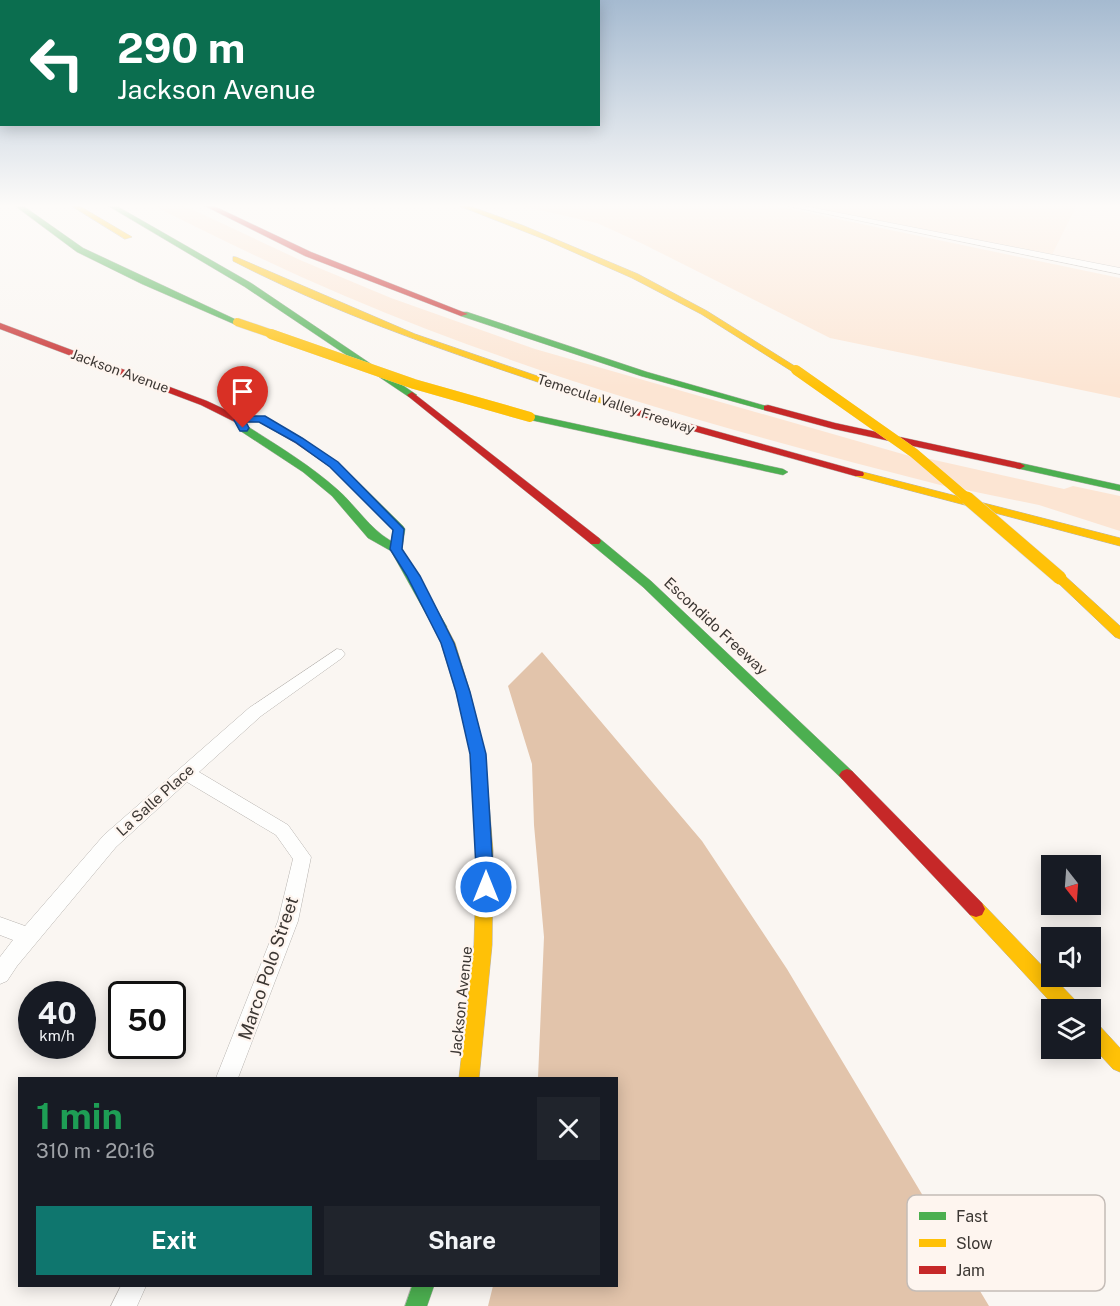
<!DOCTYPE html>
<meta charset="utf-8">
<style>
body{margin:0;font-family:"Public Sans",sans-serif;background:#20242c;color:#f1f3f6;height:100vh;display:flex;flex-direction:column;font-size:22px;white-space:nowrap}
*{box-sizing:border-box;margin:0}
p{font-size:20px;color:#9ea1a6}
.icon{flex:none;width:33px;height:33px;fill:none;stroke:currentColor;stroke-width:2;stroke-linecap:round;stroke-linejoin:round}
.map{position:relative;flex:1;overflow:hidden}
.sheet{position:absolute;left:18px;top:1077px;width:600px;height:210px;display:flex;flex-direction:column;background:#171b24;border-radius:0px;box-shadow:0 3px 15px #0003}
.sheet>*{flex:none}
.guide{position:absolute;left:0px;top:0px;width:600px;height:126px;box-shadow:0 3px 15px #0003;background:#0b6e4f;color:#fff;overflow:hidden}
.needle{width:39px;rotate:163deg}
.controls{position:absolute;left:1041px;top:855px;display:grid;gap:12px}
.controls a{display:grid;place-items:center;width:60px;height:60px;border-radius:0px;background:#171b24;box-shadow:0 3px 15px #0003;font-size:30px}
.speed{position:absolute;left:18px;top:981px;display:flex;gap:12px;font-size:30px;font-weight:700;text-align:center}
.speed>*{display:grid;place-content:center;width:78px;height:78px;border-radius:50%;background:#171b24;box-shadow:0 3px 15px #0003;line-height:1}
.speed small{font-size:15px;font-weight:400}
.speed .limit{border:3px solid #111;border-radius:9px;background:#fff;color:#111}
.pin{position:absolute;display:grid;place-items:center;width:51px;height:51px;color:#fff;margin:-62px -26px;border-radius:50% 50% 50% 0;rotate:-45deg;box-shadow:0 0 6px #0007}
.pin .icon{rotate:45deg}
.me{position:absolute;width:66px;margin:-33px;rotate:0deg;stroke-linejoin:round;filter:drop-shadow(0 0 4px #0008)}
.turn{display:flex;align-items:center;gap:21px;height:126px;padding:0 18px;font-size:27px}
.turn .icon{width:78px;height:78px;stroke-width:2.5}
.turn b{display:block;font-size:42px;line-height:51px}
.round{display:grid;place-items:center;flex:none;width:63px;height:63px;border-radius:0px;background:#20242c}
.overview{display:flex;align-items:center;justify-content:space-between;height:102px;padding:0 18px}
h1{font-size:36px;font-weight:700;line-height:45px;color:#1e9e55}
.button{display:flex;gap:12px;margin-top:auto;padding:12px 18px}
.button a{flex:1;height:69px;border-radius:0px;background:#0f766e;color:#fff;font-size:24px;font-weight:700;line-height:69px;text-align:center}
.button a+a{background:#20242c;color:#f1f3f6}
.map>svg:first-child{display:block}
</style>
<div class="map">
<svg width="1120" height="1306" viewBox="0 0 1120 1306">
<rect width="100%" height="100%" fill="#faf6f2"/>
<path fill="#fdefe5" d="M 1077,205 L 1120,205 L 1120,268 L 1052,255 Z"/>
<path fill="#fce5d3" d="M 152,205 L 183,205 L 300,260 L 391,298 L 535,349 L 913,457 L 952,488 C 747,436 540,379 345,296 C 279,268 216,237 152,205 Z
M 517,205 L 771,205 L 1120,278 L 1120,398 L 830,338 L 643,244 L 597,223 Z
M 797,205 L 1077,205 L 1052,255 Z
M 921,457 L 1064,489 L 1073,486 L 1120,496 L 1120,531 L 1039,505 L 966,490 Z"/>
<path fill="#e2c4ab" d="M 542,652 L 702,841 L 787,969 L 989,1306 L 488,1306 L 493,1286 L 616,1286 L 616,1078 L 538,1078 L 544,937 L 534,825 L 532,764 L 508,686 Z"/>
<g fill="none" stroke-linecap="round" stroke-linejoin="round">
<g stroke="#b7b3af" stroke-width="1">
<path id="street" d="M 783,205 L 799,205 L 1120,268 L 1120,274 Z
M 337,649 L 342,650 L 345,654 L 342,658 L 261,716 L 199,772 L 288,825 L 311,857 L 298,921 L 238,1078 L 216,1078 L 278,921 L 293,859 L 276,835 L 187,782 L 116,847 L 17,966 L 7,981 L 0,984 L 0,957 L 13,940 L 0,935 L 0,917 L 25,926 L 104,835 L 249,708 Z
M 121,1286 L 146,1286 L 137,1306 L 111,1306 Z"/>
</g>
<g stroke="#b7b3af" stroke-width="1">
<path id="fast" d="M 14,205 L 22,205 L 83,248 L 241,322 L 234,324 L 142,284 L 77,252 Z
M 107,205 L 115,205 L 251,283 L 417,395 L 409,397 L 245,287 Z
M 461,312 L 467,312 L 647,372 L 773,408 L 768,411 L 641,376 L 461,316 Z
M 530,414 L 783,469 L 788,472 L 783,475 L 526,419 L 526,415 Z
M 239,417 L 243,418 L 247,426 C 278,446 310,465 338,490 C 357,507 369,528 391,541 L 393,530 L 333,469 L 333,465 L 341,465 L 403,526 L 405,529 L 402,549 L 447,627 L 445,630 L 435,630 L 391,551 L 368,538 L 332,496 L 303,472 L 239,430 L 234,420 Z
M 1020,463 L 1120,485 L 1120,491 L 1016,468 L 1016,464 Z
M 595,537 L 599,538 L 651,581 L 852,771 L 855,775 L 852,779 L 847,781 L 842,779 L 643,587 L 591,544 L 589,541 L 591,538 Z
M 412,1286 L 434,1286 L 427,1306 L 405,1306 Z"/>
</g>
<g stroke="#b7b3af" stroke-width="1">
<path id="slow" d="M 70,205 L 78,205 L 132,237 L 125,239 Z
M 457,205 L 467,205 L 522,225 L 638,274 L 707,311 L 801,370 L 793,372 L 701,314 L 632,278 L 546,240 Z
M 236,257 L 415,334 L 645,413 L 644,415 L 636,415 C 501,369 361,327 233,261 L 233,257 Z
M 859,471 L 1120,538 L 1120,546 L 855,476 L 855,472 Z
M 1060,574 L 1064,575 L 1120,626 L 1120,639 L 1115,637 L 1056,581 L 1054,578 L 1056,575 Z
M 440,622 L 445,624 L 455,643 L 470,692 L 485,754 L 493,851 L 492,945 L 479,1078 L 459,1078 L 474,945 L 477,851 L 471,754 L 456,692 L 441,643 L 433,627 Z
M 976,901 L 982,903 L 1078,1003 L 1080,1010 L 1058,1010 L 970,915 L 967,909 L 970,903 Z
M 1090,1021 L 1097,1023 L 1120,1048 L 1120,1072 L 1113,1069 L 1090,1044 Z"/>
</g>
<g stroke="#b7b3af" stroke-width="1">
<path id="jam" d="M 203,205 L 212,205 L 311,252 L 468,314 L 461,316 L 305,256 Z
M 0,323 L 207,401 L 241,417 L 265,417 L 302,438 L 342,467 L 337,470 L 333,469 L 294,442 L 259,422 L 235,422 L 201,405 L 0,329 Z
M 412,392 L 599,538 L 601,541 L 599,544 L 591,544 L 409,397 L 407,395 Z
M 768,405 L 835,423 L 1020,463 L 1025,466 L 1020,469 L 834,429 L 764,410 L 764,406 Z
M 640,410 L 863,472 L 864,474 L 863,476 L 855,476 L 636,415 L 636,411 Z
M 847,769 L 852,771 L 982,903 L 985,909 L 982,915 L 976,917 L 970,915 L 842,779 L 839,775 L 842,771 Z"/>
</g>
<use href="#street" fill="#fefefd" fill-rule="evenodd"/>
<use href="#fast" fill="#4caf50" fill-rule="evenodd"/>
<use href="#slow" fill="#ffc107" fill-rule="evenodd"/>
<use href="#jam" fill="#c62828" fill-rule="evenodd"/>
<g stroke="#d6d4d1" stroke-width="9" stroke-linecap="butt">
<path id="slow-bridge-far2" d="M 237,322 L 275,335"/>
</g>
<g stroke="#d6d4d1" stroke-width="10" stroke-linecap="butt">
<path id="slow-bridge-far1" d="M 271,334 L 414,384 L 530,417
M 796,370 L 914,453 L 969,500"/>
</g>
<g stroke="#d6d4d1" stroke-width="14" stroke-linecap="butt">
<path id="slow-bridge" d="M 967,498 L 1060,578"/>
</g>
<use href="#slow-bridge-far2" stroke="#ffc107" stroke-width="8"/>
<use href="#slow-bridge-far1" stroke="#ffc107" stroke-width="10"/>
<use href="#slow-bridge" stroke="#ffc107" stroke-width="13"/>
</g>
<linearGradient id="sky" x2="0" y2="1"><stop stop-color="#a5bad0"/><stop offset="0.53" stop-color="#fdfbf9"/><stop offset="1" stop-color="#fdfbf9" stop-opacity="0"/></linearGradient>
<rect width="1120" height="388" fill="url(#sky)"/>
<path fill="#1a73e8" stroke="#114b97" stroke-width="1.5" d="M 240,416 L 265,416 L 302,438 L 338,462 L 404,529 L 402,549 L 420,576 L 454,643 L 470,692 L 486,754 L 494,887 L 492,892 L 486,894 L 480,892 L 477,887 L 470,754 L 456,692 L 441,643 L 407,576 L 390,549 L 393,530 L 330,467 L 295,442 L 259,422 L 246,422 L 249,428 L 247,431 L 240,431 L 234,420 Z"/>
<g text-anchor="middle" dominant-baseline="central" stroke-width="4.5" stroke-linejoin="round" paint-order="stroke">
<g font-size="14" fill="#3c3733" stroke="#fef5ef">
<text transform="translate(120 371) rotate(20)">Jackson Avenue</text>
<text transform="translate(616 404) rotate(18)">Temecula Valley Freeway</text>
</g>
<g font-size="15" fill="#3c3733" stroke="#fef5ef">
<text transform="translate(716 626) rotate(43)">Escondido Freeway</text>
<text transform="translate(155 800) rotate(-42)">La Salle Place</text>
<text transform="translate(461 1001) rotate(-84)">Jackson Avenue</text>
</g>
<g font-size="18" fill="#3c3733" stroke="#fef5ef">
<text transform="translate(268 968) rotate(-71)">Marco Polo Street</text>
</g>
</g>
<rect x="907" y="1195" width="198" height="96" rx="9" fill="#fef5ef" stroke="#c4bcb7" stroke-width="1.5"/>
<rect x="919" y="1212" width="27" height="8" fill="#4caf50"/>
<rect x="919" y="1239" width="27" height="8" fill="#ffc107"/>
<rect x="919" y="1266" width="27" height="8" fill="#c62828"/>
<g font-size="16" fill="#3c3733">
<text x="956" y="1222">Fast</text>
<text x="956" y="1249">Slow</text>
<text x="956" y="1276">Jam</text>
</g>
</svg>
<div class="controls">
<a><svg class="needle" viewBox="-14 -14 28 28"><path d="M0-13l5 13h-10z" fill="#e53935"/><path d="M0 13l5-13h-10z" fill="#9ea1a6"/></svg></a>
<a><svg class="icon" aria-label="sound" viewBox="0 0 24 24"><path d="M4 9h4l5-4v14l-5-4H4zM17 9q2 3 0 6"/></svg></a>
<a><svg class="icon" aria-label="layers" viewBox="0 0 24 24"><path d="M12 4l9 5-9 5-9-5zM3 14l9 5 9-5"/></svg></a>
</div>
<div class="speed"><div>40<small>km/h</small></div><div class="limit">50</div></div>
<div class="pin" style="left:243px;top:428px;background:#d93025"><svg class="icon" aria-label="arrive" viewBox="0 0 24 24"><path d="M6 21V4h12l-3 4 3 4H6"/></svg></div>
<svg class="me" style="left:486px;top:887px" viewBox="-20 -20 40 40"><circle r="17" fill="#1a73e8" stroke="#fff" stroke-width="3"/><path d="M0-11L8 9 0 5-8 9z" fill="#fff"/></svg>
<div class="guide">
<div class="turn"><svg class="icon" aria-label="left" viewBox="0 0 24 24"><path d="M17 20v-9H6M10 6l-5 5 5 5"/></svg><div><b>290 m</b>Jackson Avenue</div></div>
</div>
<section class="sheet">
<div class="overview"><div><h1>1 min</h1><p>310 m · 20:16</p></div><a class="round"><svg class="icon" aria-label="close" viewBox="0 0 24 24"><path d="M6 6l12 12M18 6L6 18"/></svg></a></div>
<div class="button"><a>Exit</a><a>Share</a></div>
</section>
</div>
